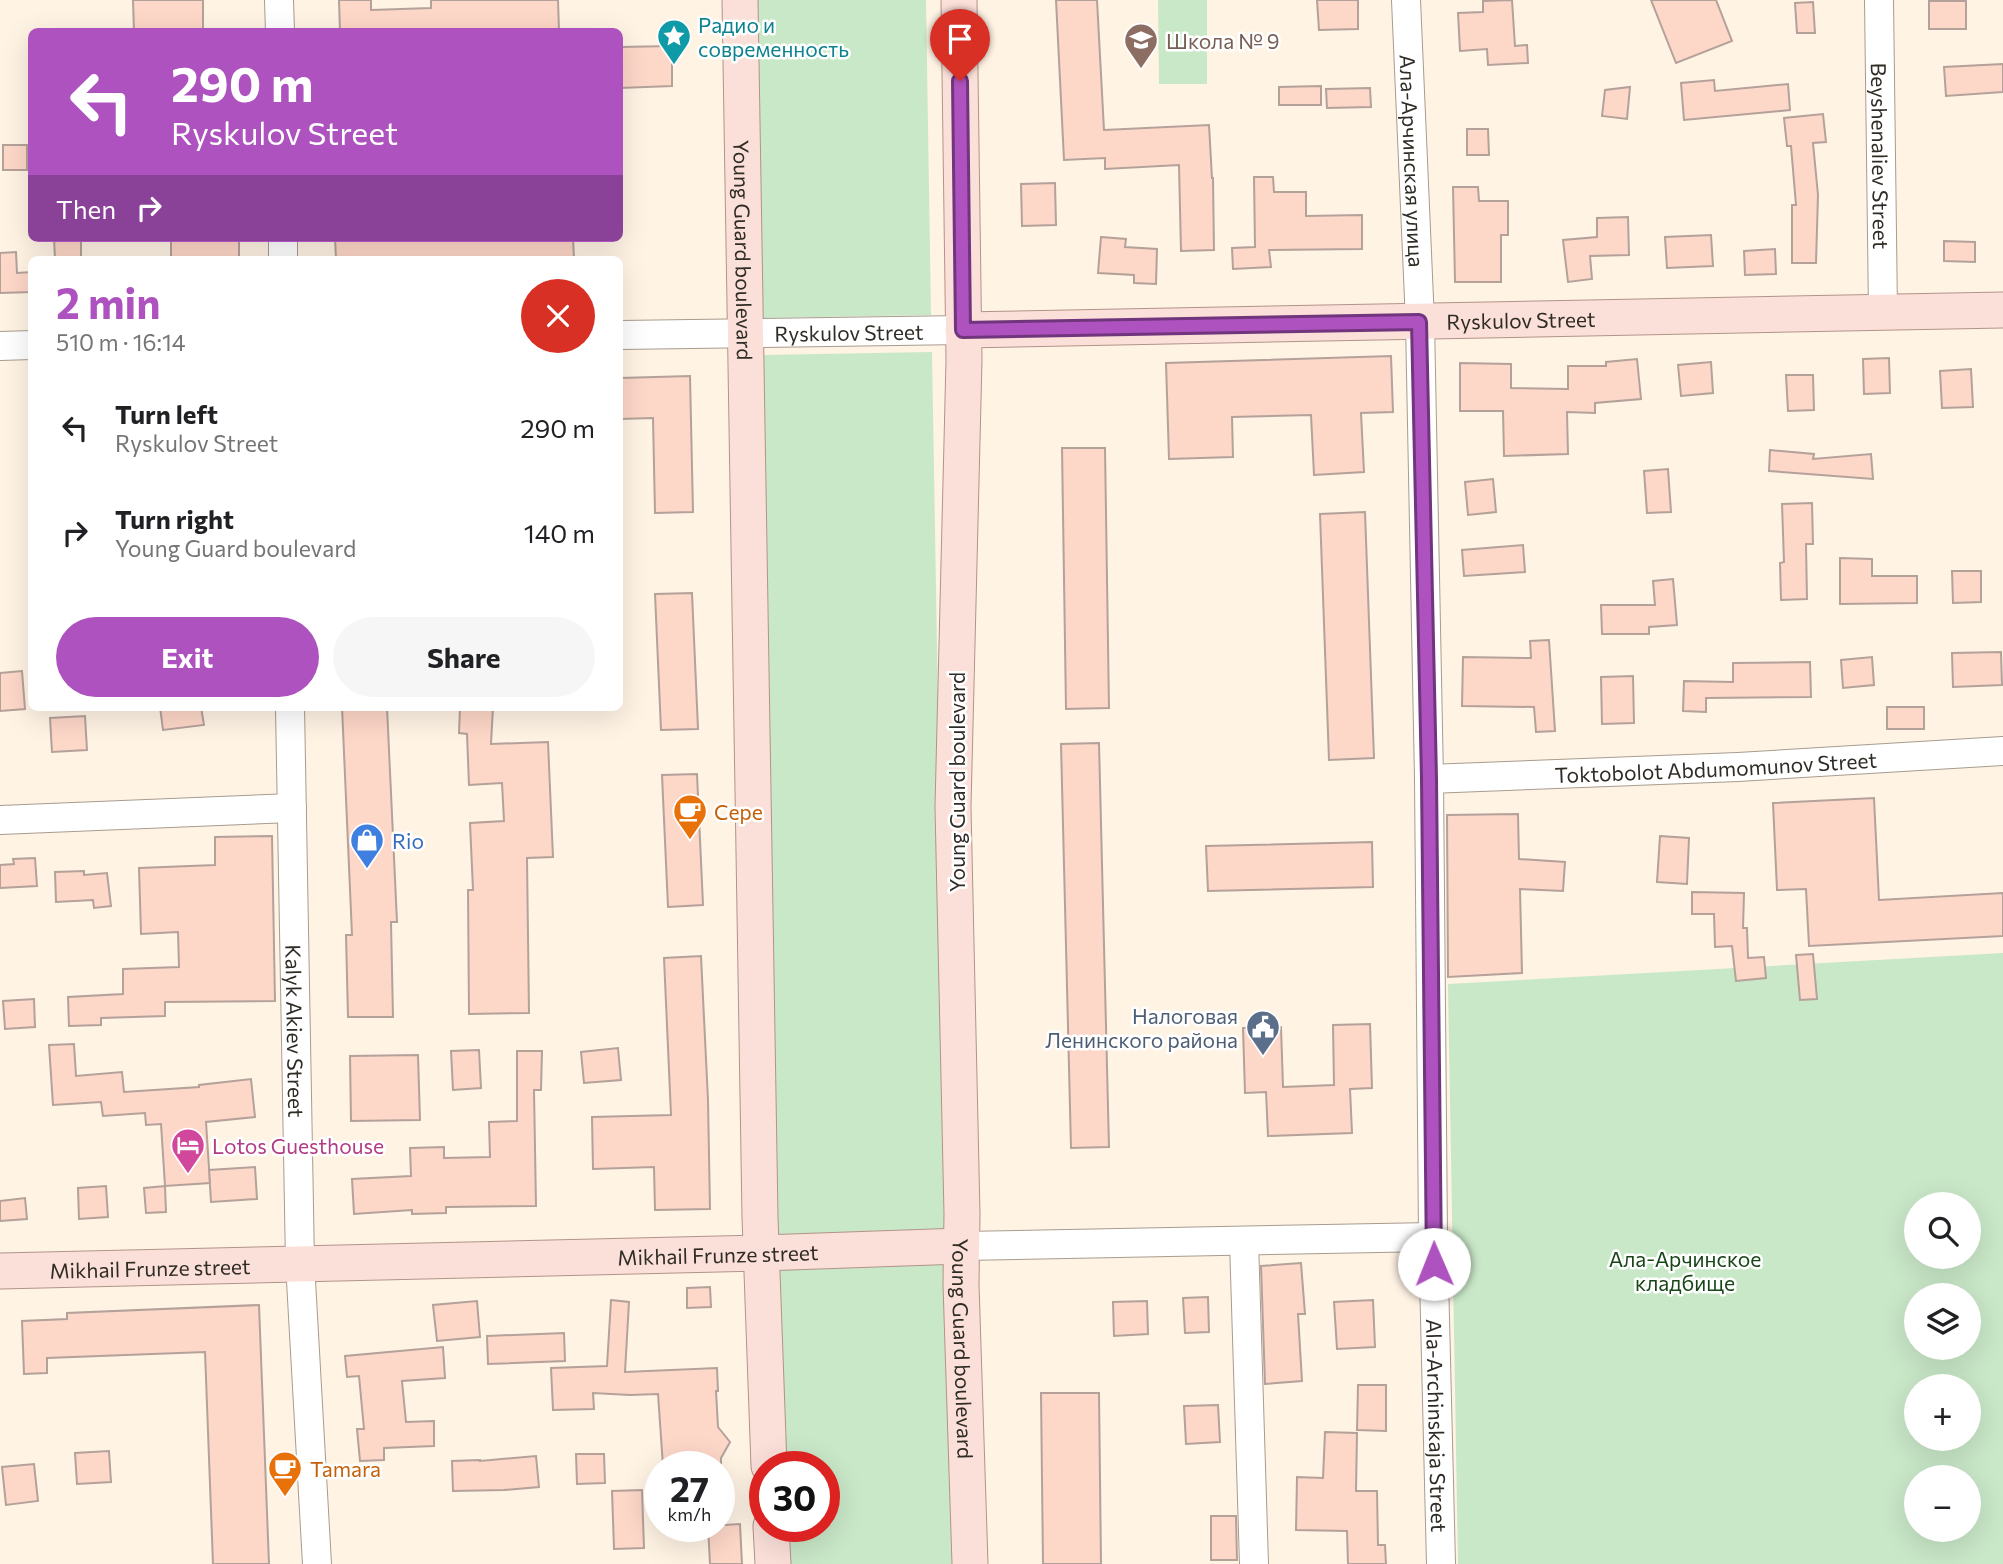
<!DOCTYPE html>
<meta charset="utf-8">
<style>
body{margin:0;font-family:Commissioner,sans-serif;background:#f6f6f6;color:#202124;height:100vh;display:flex;flex-direction:column;font-size:26px;white-space:nowrap}
*{box-sizing:border-box;margin:0}
p{font-size:23px;color:#757577}
.icon{flex:none;width:38px;height:38px;fill:none;stroke:currentColor;stroke-width:2;stroke-linecap:round;stroke-linejoin:round}
.map{position:relative;flex:1;overflow:hidden}
.panel{position:absolute;left:28px;top:256px;width:595px;height:455px;display:flex;flex-direction:column;background:#fff;border-radius:10px;box-shadow:0 7px 28px #0002}
.panel>*{flex:none}
.hud{position:absolute;left:28px;top:28px;width:595px;height:214px;border-radius:10px;box-shadow:0 7px 28px #0002;background:#ad52be;color:#fff;overflow:hidden}
.controls{position:absolute;left:1904px;top:1192px;display:grid;gap:14px}
.controls a{display:grid;place-items:center;width:77px;height:77px;border-radius:50%;background:#fff;box-shadow:0 7px 28px #0002;font-size:35px}
.speed{position:absolute;left:644px;top:1451px;display:flex;gap:14px;font-size:35px;font-weight:700;text-align:center}
.speed>*{display:grid;place-content:center;width:91px;height:91px;border-radius:50%;background:#fff;box-shadow:0 7px 28px #0002;line-height:1}
.speed small{font-size:18px;font-weight:400}
.speed .limit{border:10px solid #d22;background:#fff;color:#111}
.pin{position:absolute;display:grid;place-items:center;width:60px;height:60px;color:#fff;margin:-72px -30px;border-radius:50% 50% 50% 0;rotate:-45deg;box-shadow:0 0 7px #0007}
.pin .icon{rotate:45deg}
.me{position:absolute;width:77px;margin:-38px;rotate:359deg;stroke-linejoin:round;filter:drop-shadow(0 0 5px #0008)}
.turn{display:flex;align-items:center;gap:24px;height:147px;padding:0 28px;font-size:32px}
.turn .icon{width:91px;height:91px;stroke-width:2.5}
.turn b{display:block;font-size:49px;line-height:60px}
.then{display:flex;align-items:center;height:66px;padding:0 28px;background:#0003;gap:14px;font-size:26px}
.round{display:grid;place-items:center;flex:none;width:74px;height:74px;border-radius:37px;background:#f6f6f6}
.overview{display:flex;align-items:center;justify-content:space-between;height:119px;padding:0 28px}
h1{font-size:42px;font-weight:700;line-height:52px;color:#ad52be}
.button{display:flex;gap:14px;margin-top:auto;padding:14px 28px}
.button a{flex:1;height:80px;border-radius:42px;background:#ad52be;color:#fff;font-size:28px;font-weight:700;line-height:80px;text-align:center}
.button a+a{background:#f6f6f6;color:#202124}
ul{padding:0;list-style:none}
li{display:flex;align-items:center;gap:21px;height:105px;padding:0 28px}
li div{flex:1}
li b{display:block;font-size:26px}
li em{font-style:normal}
.map>svg:first-child{display:block}
</style>
<div class="map">
<svg width="2003" height="1564" viewBox="0 0 2003 1564">
<rect width="100%" height="100%" fill="#fff3e4"/>
<path fill="#c9e8c8" fill-rule="evenodd" d="M 750,0 L 926,0 L 931,315 L 755,318 Z
M 1158,0 L 1207,0 L 1207,84 L 1159,84 Z
M 932,352 L 947,1235 L 771,1238 L 756,355 Z
M 2003,953 L 2003,1564 L 1458,1564 L 1448,984 ZM 1916,1204 L 1969,1204 L 1969,1256 L 1916,1256 ZM 1916,1295 L 1969,1295 L 1969,1348 L 1916,1348 ZM 1916,1386 L 1969,1386 L 1969,1438 L 1916,1438 ZM 1916,1477 L 1969,1477 L 1969,1530 L 1916,1530 Z
M 947,1262 L 952,1564 L 776,1564 L 776,1526 L 824,1526 L 824,1466 L 775,1466 L 771,1267 Z"/>
<path fill="#fdd7c8" stroke="#b4a19a" stroke-width="2" d="M 133,0 L 203,0 L 203,32 L 134,32 Z
M 339,0 L 371,0 L 371,10 L 431,8 L 431,0 L 558,0 L 559,31 L 340,32 Z
M 1056,0 L 1097,0 L 1104,130 L 1209,125 L 1212,178 L 1213,178 L 1214,250 L 1181,251 L 1179,165 L 1105,169 L 1105,158 L 1064,160 Z
M 1317,0 L 1358,0 L 1358,29 L 1319,30 Z
M 1512,0 L 1515,46 L 1527,45 L 1528,63 L 1488,65 L 1487,49 L 1460,51 L 1458,13 L 1483,12 L 1483,1 Z
M 1651,0 L 1716,0 L 1732,41 L 1676,63 Z
M 1929,1 L 1966,1 L 1966,29 L 1929,29 Z
M 1813,2 L 1815,33 L 1797,33 L 1795,3 Z
M 672,46 L 672,86 L 620,88 L 620,47 Z
M 2003,64 L 2003,92 L 1946,96 L 1944,67 Z
M 1714,80 L 1715,91 L 1788,84 L 1790,110 L 1684,120 L 1681,83 Z
M 1321,86 L 1321,105 L 1279,105 L 1279,87 Z
M 1630,87 L 1627,119 L 1602,116 L 1605,90 Z
M 1370,88 L 1371,107 L 1327,108 L 1326,89 Z
M 1823,114 L 1826,142 L 1813,143 L 1818,195 L 1816,263 L 1792,263 L 1792,205 L 1796,205 L 1791,146 L 1787,146 L 1784,118 Z
M 1467,129 L 1488,129 L 1489,155 L 1467,155 Z
M 3,145 L 27,145 L 27,170 L 3,170 Z
M 1254,177 L 1273,177 L 1274,192 L 1306,192 L 1306,216 L 1362,215 L 1362,249 L 1269,250 L 1271,267 L 1233,269 L 1232,248 L 1255,247 Z
M 1055,183 L 1056,225 L 1022,226 L 1021,184 Z
M 1453,187 L 1478,187 L 1479,201 L 1508,201 L 1508,235 L 1501,235 L 1501,282 L 1455,282 Z
M 1628,217 L 1629,255 L 1590,256 L 1592,279 L 1568,282 L 1563,240 L 1597,237 L 1597,218 Z
M 1711,235 L 1713,266 L 1667,268 L 1665,237 Z
M 1101,237 L 1126,239 L 1125,247 L 1157,249 L 1156,284 L 1134,283 L 1134,275 L 1098,273 Z
M 54,238 L 81,238 L 81,259 L 55,259 Z
M 171,238 L 239,238 L 239,259 L 171,259 Z
M 335,238 L 573,238 L 574,259 L 336,259 Z
M 1944,241 L 1975,242 L 1975,262 L 1944,261 Z
M 1775,249 L 1776,274 L 1745,275 L 1744,251 Z
M 16,252 L 17,273 L 32,272 L 32,292 L 0,293 L 0,253 Z
M 1391,356 L 1393,412 L 1361,413 L 1364,472 L 1314,475 L 1311,415 L 1232,417 L 1233,457 L 1169,459 L 1166,363 Z
M 1889,358 L 1890,393 L 1864,394 L 1863,359 Z
M 1637,359 L 1641,399 L 1595,403 L 1595,413 L 1567,412 L 1568,454 L 1504,456 L 1503,411 L 1460,411 L 1460,363 L 1511,364 L 1511,388 L 1568,389 L 1568,366 L 1606,366 L 1606,362 Z
M 1711,362 L 1713,393 L 1681,396 L 1678,365 Z
M 1971,369 L 1973,407 L 1942,408 L 1940,371 Z
M 1786,375 L 1813,375 L 1814,410 L 1788,411 Z
M 690,376 L 693,512 L 655,513 L 653,418 L 620,419 L 620,378 Z
M 1062,448 L 1105,448 L 1109,708 L 1066,709 Z
M 1770,450 L 1814,454 L 1813,459 L 1871,454 L 1873,479 L 1769,471 Z
M 1668,469 L 1671,512 L 1647,513 L 1644,471 Z
M 1493,479 L 1496,512 L 1468,515 L 1465,482 Z
M 1812,503 L 1813,544 L 1806,544 L 1807,599 L 1781,600 L 1780,563 L 1784,562 L 1782,504 Z
M 1365,512 L 1374,758 L 1329,760 L 1320,514 Z
M 1523,545 L 1525,572 L 1464,576 L 1462,550 Z
M 1840,558 L 1872,559 L 1872,576 L 1917,576 L 1917,603 L 1840,604 Z
M 1952,571 L 1981,571 L 1981,602 L 1953,603 Z
M 1673,579 L 1677,625 L 1649,627 L 1649,634 L 1602,634 L 1601,605 L 1655,605 L 1653,581 Z
M 692,593 L 698,729 L 661,730 L 655,594 Z
M 1549,640 L 1555,731 L 1536,732 L 1534,707 L 1462,706 L 1463,657 L 1531,658 L 1530,641 Z
M 2001,652 L 2002,685 L 1953,687 L 1952,653 Z
M 1872,657 L 1874,685 L 1843,688 L 1841,660 Z
M 1810,662 L 1811,697 L 1706,698 L 1706,712 L 1683,711 L 1684,681 L 1733,682 L 1733,663 Z
M 22,671 L 25,709 L 0,711 L 0,673 Z
M 1633,676 L 1634,723 L 1602,724 L 1601,677 Z
M 160,707 L 201,707 L 204,725 L 163,730 Z
M 342,707 L 387,707 L 397,922 L 391,922 L 393,1017 L 348,1017 L 346,935 L 352,935 Z
M 460,707 L 493,707 L 491,744 L 548,742 L 553,857 L 527,858 L 529,1013 L 469,1014 L 468,890 L 473,890 L 470,823 L 504,821 L 502,783 L 469,785 L 467,734 L 459,733 Z
M 1887,707 L 1924,707 L 1924,729 L 1887,729 Z
M 85,716 L 87,750 L 52,752 L 50,718 Z
M 1099,743 L 1109,1147 L 1071,1148 L 1061,744 Z
M 697,774 L 703,905 L 668,907 L 662,775 Z
M 1874,798 L 1879,900 L 2003,893 L 2003,936 L 1809,946 L 1806,889 L 1777,890 L 1773,803 Z
M 1518,814 L 1519,859 L 1565,862 L 1563,891 L 1520,889 L 1522,973 L 1448,977 L 1447,815 Z
M 272,836 L 275,1001 L 165,1002 L 165,1016 L 101,1018 L 101,1025 L 69,1026 L 68,997 L 123,994 L 123,969 L 179,967 L 178,932 L 141,934 L 139,868 L 215,865 L 215,837 Z
M 1660,836 L 1689,838 L 1687,884 L 1657,882 Z
M 1372,842 L 1373,887 L 1208,891 L 1206,846 Z
M 35,858 L 37,886 L 0,888 L 0,865 L 14,864 L 13,859 Z
M 84,871 L 84,875 L 107,873 L 111,906 L 94,908 L 93,900 L 56,902 L 55,872 Z
M 1692,892 L 1744,893 L 1743,928 L 1747,928 L 1748,958 L 1764,957 L 1766,978 L 1736,981 L 1732,946 L 1715,947 L 1714,914 L 1692,914 Z
M 1813,954 L 1817,999 L 1800,1000 L 1796,955 Z
M 701,956 L 708,1100 L 710,1209 L 655,1210 L 654,1167 L 593,1169 L 592,1117 L 671,1115 L 664,958 Z
M 34,999 L 35,1027 L 5,1029 L 3,1001 Z
M 1370,1024 L 1372,1088 L 1350,1089 L 1352,1133 L 1268,1136 L 1266,1092 L 1245,1093 L 1243,1028 L 1281,1027 L 1283,1087 L 1334,1085 L 1333,1025 Z
M 74,1044 L 76,1076 L 122,1072 L 124,1092 L 199,1087 L 199,1085 L 251,1079 L 255,1117 L 206,1122 L 210,1183 L 165,1186 L 161,1124 L 146,1125 L 145,1113 L 103,1116 L 101,1102 L 53,1105 L 49,1045 Z
M 618,1048 L 621,1080 L 584,1083 L 581,1052 Z
M 479,1050 L 481,1088 L 453,1090 L 451,1051 Z
M 517,1051 L 542,1051 L 541,1090 L 534,1090 L 536,1206 L 446,1207 L 446,1213 L 412,1214 L 412,1210 L 354,1214 L 352,1179 L 411,1176 L 410,1148 L 444,1147 L 444,1158 L 490,1157 L 489,1122 L 517,1121 Z
M 418,1055 L 420,1120 L 351,1121 L 350,1056 Z
M 255,1167 L 257,1199 L 211,1202 L 209,1170 Z
M 106,1186 L 108,1217 L 79,1219 L 78,1188 Z
M 165,1186 L 166,1212 L 146,1213 L 144,1188 Z
M 25,1198 L 27,1219 L 0,1221 L 0,1201 Z
M 1301,1263 L 1305,1314 L 1298,1314 L 1302,1381 L 1265,1384 L 1261,1266 Z
M 710,1287 L 711,1307 L 687,1308 L 687,1288 Z
M 1208,1297 L 1209,1332 L 1185,1333 L 1183,1298 Z
M 611,1300 L 629,1302 L 625,1372 L 717,1368 L 718,1391 L 716,1391 L 718,1427 L 730,1442 L 721,1458 L 721,1466 L 663,1466 L 658,1394 L 630,1395 L 593,1393 L 594,1409 L 553,1410 L 551,1368 L 607,1366 Z
M 1373,1300 L 1375,1347 L 1337,1349 L 1334,1302 Z
M 477,1301 L 480,1337 L 437,1341 L 433,1305 Z
M 1147,1301 L 1148,1334 L 1114,1336 L 1113,1302 Z
M 259,1305 L 269,1564 L 213,1564 L 205,1352 L 47,1358 L 47,1373 L 24,1374 L 22,1321 L 67,1319 L 67,1313 Z
M 564,1333 L 565,1361 L 488,1364 L 487,1336 Z
M 443,1347 L 445,1378 L 402,1381 L 406,1422 L 434,1421 L 434,1446 L 384,1448 L 384,1460 L 360,1461 L 357,1429 L 364,1429 L 359,1376 L 347,1377 L 345,1356 Z
M 1358,1385 L 1386,1385 L 1386,1431 L 1357,1430 Z
M 1041,1393 L 1099,1393 L 1101,1564 L 1043,1564 Z
M 1218,1405 L 1220,1442 L 1186,1444 L 1184,1406 Z
M 1325,1432 L 1357,1433 L 1356,1491 L 1377,1491 L 1378,1545 L 1385,1545 L 1386,1564 L 1348,1564 L 1347,1531 L 1296,1530 L 1297,1477 L 1323,1478 Z
M 109,1451 L 111,1482 L 77,1484 L 75,1453 Z
M 576,1454 L 604,1454 L 605,1483 L 577,1484 Z
M 536,1456 L 539,1487 L 504,1490 L 453,1491 L 452,1461 L 480,1460 L 480,1461 Z
M 34,1464 L 38,1501 L 6,1505 L 2,1467 Z
M 642,1490 L 644,1548 L 614,1549 L 612,1491 Z
M 1211,1516 L 1236,1516 L 1237,1560 L 1211,1560 Z
M 740,1524 L 742,1564 L 710,1564 L 708,1526 Z"/>
<g fill="none" stroke-linecap="round" stroke-linejoin="round">
<g stroke="#a79c8e" stroke-width="30">
<g id="minor">
<path d="M 279,0 L 280,32"/>
<path id="s1" d="M 1406,0 L 1420,322 L 1429,779 L 1433,1237 L 1441,1564"/>
<path id="s2" d="M 1879,0 L 1883,313"/>
<path d="M 283,238 L 283,259"/>
<path id="s3" d="M 620,335 L 963,330"/>
<path d="M 0,346 L 32,345"/>
<path id="s4" d="M 290,707 L 300,1263 L 317,1564"/>
<path id="s5" d="M 1429,779 L 1738,767 L 2003,751"/>
<path d="M 0,820 L 292,808"/>
<path d="M 1244,1241 L 1254,1564"/>
<path d="M 961,1246 L 1433,1237"/>
</g>
</g>
<g stroke="#b29389" stroke-width="37">
<g id="major">
<path id="s6" d="M 740,0 L 760,1217 L 769,1466"/>
<path id="s7" d="M 959,0 L 964,360 L 953,807 L 962,1214 L 961,1284 L 970,1564"/>
<path id="s8" d="M 963,330 L 2003,310"/>
<path id="s9" d="M 0,1271 L 761,1253 L 961,1246"/>
<path d="M 771,1526 L 773,1564"/>
</g>
</g>
<use href="#minor" stroke="#fff" stroke-width="28"/>
<use href="#major" stroke="#fbe0d9" stroke-width="35"/>
</g>
<g fill="none" stroke-linecap="round" stroke-linejoin="round">
<g stroke="#70357c" stroke-width="18">
<path id="route" d="M 960,81 L 963,330 L 1419,322 L 1429,779 L 1434,1264"/>
</g>
<use href="#route" stroke="#ad52be" stroke-width="12"/>
</g>
<defs>
<g id="sight-pin" transform="scale(1.75)"><path d="M0 17L-7.5 6A9.5 9.5 0 1 1 7.5 6Z" fill="#0f9aa8" stroke="#fff"/><path d="M0-6L1.8-2.2L6-1.7L2.9 1.2L3.7 5.4L0 3.3L-3.7 5.4L-2.9 1.2L-6-1.7L-1.8-2.2Z" fill="#fff"/></g>
<g id="school-pin" transform="scale(1.75)"><path d="M0 17L-7.5 6A9.5 9.5 0 1 1 7.5 6Z" fill="#8d6e63" stroke="#fff"/><path d="M0-5L7-2L0 1L-7-2ZM-4 1L0 2.5L4 1V4Q0 6-4 4Z" fill="#fff"/></g>
<g id="cafe-pin" transform="scale(1.75)"><path d="M0 17L-7.5 6A9.5 9.5 0 1 1 7.5 6Z" fill="#e8710a" stroke="#fff"/><path d="M-5.5-4.5H6V0H3Q3 3.5 0 3.5H-2.5Q-5.5 3.5-5.5 0ZM3-3.2v2h1.7v-2ZM-6 4.5H4V6H-6Z" fill="#fff"/></g>
<g id="shop-pin" transform="scale(1.75)"><path d="M0 17L-7.5 6A9.5 9.5 0 1 1 7.5 6Z" fill="#3f7fe0" stroke="#fff"/><path d="M-5-2.5h2.3a2.7 3.5 0 0 1 5.4 0H5L5.5 6h-11ZM-1.5-2.5h3a1.5 2.3 0 0 0-3 0Z" fill="#fff"/></g>
<g id="civic-pin" transform="scale(1.75)"><path d="M0 17L-7.5 6A9.5 9.5 0 1 1 7.5 6Z" fill="#5c6f8a" stroke="#fff"/><path d="M-.6-6.5H3V-4.5H.6V-3L4-1V1h2V6H-6V1h2V-1L-.6-3ZM-1.2 2.5V6h2.4V2.5Z" fill="#fff"/></g>
<g id="hotel-pin" transform="scale(1.75)"><path d="M0 17L-7.5 6A9.5 9.5 0 1 1 7.5 6Z" fill="#d1479c" stroke="#fff"/><path d="M-6-4.5h1.5V1H6V5H4.5V3h-9V5H-6ZM-4 0a1.8 1.8 0 1 1 3.6 0ZM.5 0V-2.5h3Q6-2.5 6 0Z" fill="#fff"/></g>
</defs>
<g fill-rule="evenodd">
<use href="#sight-pin" x="674" y="36"/>
<use href="#school-pin" x="1141" y="40"/>
<use href="#cafe-pin" x="690" y="811"/>
<use href="#shop-pin" x="367" y="840"/>
<use href="#civic-pin" x="1263" y="1027"/>
<use href="#hotel-pin" x="188" y="1145"/>
<use href="#cafe-pin" x="285" y="1468"/>
</g>
<g text-anchor="middle" dominant-baseline="central" stroke-width="5" stroke-linejoin="round" paint-order="stroke">
<g font-size="21" fill="#0d838f" stroke="#fff" text-anchor="start">
<text x="698" y="24">Радио и<tspan x="698" dy="24">современность</tspan></text>
</g>
<g font-size="21" fill="#785e54" stroke="#fff" text-anchor="start">
<text x="1166" y="40">Школа № 9</text>
</g>
<g font-size="21" fill="#2f2b25" stroke="#fff">
<text stroke="none"><textPath href="#s2" startOffset="156">Beyshenaliev Street</textPath></text>
<text stroke="none"><textPath href="#s1" startOffset="161">Ала-Арчинская улица</textPath></text>
<text stroke="none"><textPath href="#s6" startOffset="250">Young Guard boulevard</textPath></text>
<text stroke="none"><textPath href="#s8" startOffset="558">Ryskulov Street</textPath></text>
<text stroke="none"><textPath href="#s3" startOffset="229">Ryskulov Street</textPath></text>
<text stroke="none"><textPath href="#s5" startOffset="287">Toktobolot Abdumomunov Street</textPath></text>
<text transform="translate(956 782) rotate(-90)">Young Guard boulevard</text>
<text stroke="none"><textPath href="#s4" startOffset="324">Kalyk Akiev Street</textPath></text>
<text stroke="none"><textPath href="#s9" startOffset="718">Mikhail Frunze street</textPath></text>
<text stroke="none"><textPath href="#s9" startOffset="150">Mikhail Frunze street</textPath></text>
<text stroke="none"><textPath href="#s7" startOffset="1349">Young Guard boulevard</textPath></text>
<text stroke="none"><textPath href="#s1" startOffset="1426">Ala-Archinskaja Street</textPath></text>
</g>
<g font-size="21" fill="#c56008" stroke="#fff" text-anchor="start">
<text x="714" y="811">Сере</text>
<text x="310" y="1468">Tamara</text>
</g>
<g font-size="21" fill="#366cbe" stroke="#fff" text-anchor="start">
<text x="392" y="840">Rio</text>
</g>
<g font-size="21" fill="#4e5e75" stroke="#fff" text-anchor="end">
<text x="1238" y="1015">Налоговая<tspan x="1238" dy="24">Ленинского района</tspan></text>
</g>
<g font-size="21" fill="#b23c85" stroke="#fff" text-anchor="start">
<text x="212" y="1145">Lotos Guesthouse</text>
</g>
<g font-size="21" fill="#184619" stroke="#fff">
<text x="1685" y="1258">Ала-Арчинское<tspan x="1685" dy="24">кладбище</tspan></text>
</g>
</g>
</svg>
<div class="controls">
<a><svg class="icon" aria-label="search" viewBox="0 0 24 24"><circle cx="10" cy="10" r="6"/><path d="M15 15l6 6"/></svg></a>
<a><svg class="icon" aria-label="layers" viewBox="0 0 24 24"><path d="M12 4l9 5-9 5-9-5zM3 14l9 5 9-5"/></svg></a>
<a>+</a>
<a>−</a>
</div>
<div class="speed"><div>27<small>km/h</small></div><div class="limit">30</div></div>
<div class="pin" style="left:960px;top:81px;background:#d93025"><svg class="icon" aria-label="arrive" viewBox="0 0 24 24"><path d="M6 21V4h12l-3 4 3 4H6"/></svg></div>
<svg class="me" style="left:1434px;top:1264px" viewBox="-20 -20 40 40"><circle r="19" fill="#fff"/><path d="M0-13L10 11 0 6-10 11z" fill="#ad52be"/></svg>
<div class="hud">
<div class="turn"><svg class="icon" aria-label="left" viewBox="0 0 24 24"><path d="M17 20v-9H6M10 6l-5 5 5 5"/></svg><div><b>290 m</b>Ryskulov Street</div></div>
<div class="then">Then<svg class="icon" aria-label="right" viewBox="0 0 24 24"><path d="M7 20v-9h11M14 6l5 5-5 5"/></svg></div>
</div>
<section class="panel">
<div class="overview"><div><h1>2 min</h1><p>510 m · 16:14</p></div><a class="round" style="background:#d93025;color:#fff"><svg class="icon" aria-label="close" viewBox="0 0 24 24"><path d="M6 6l12 12M18 6L6 18"/></svg></a></div>
<ul>
<li><svg class="icon" aria-label="left" viewBox="0 0 24 24"><path d="M17 20v-9H6M10 6l-5 5 5 5"/></svg><div><b>Turn left</b><p>Ryskulov Street</p></div><em>290 m</em></li>
<li><svg class="icon" aria-label="right" viewBox="0 0 24 24"><path d="M7 20v-9h11M14 6l5 5-5 5"/></svg><div><b>Turn right</b><p>Young Guard boulevard</p></div><em>140 m</em></li>
</ul>
<div class="button"><a>Exit</a><a>Share</a></div>
</section>
</div>
